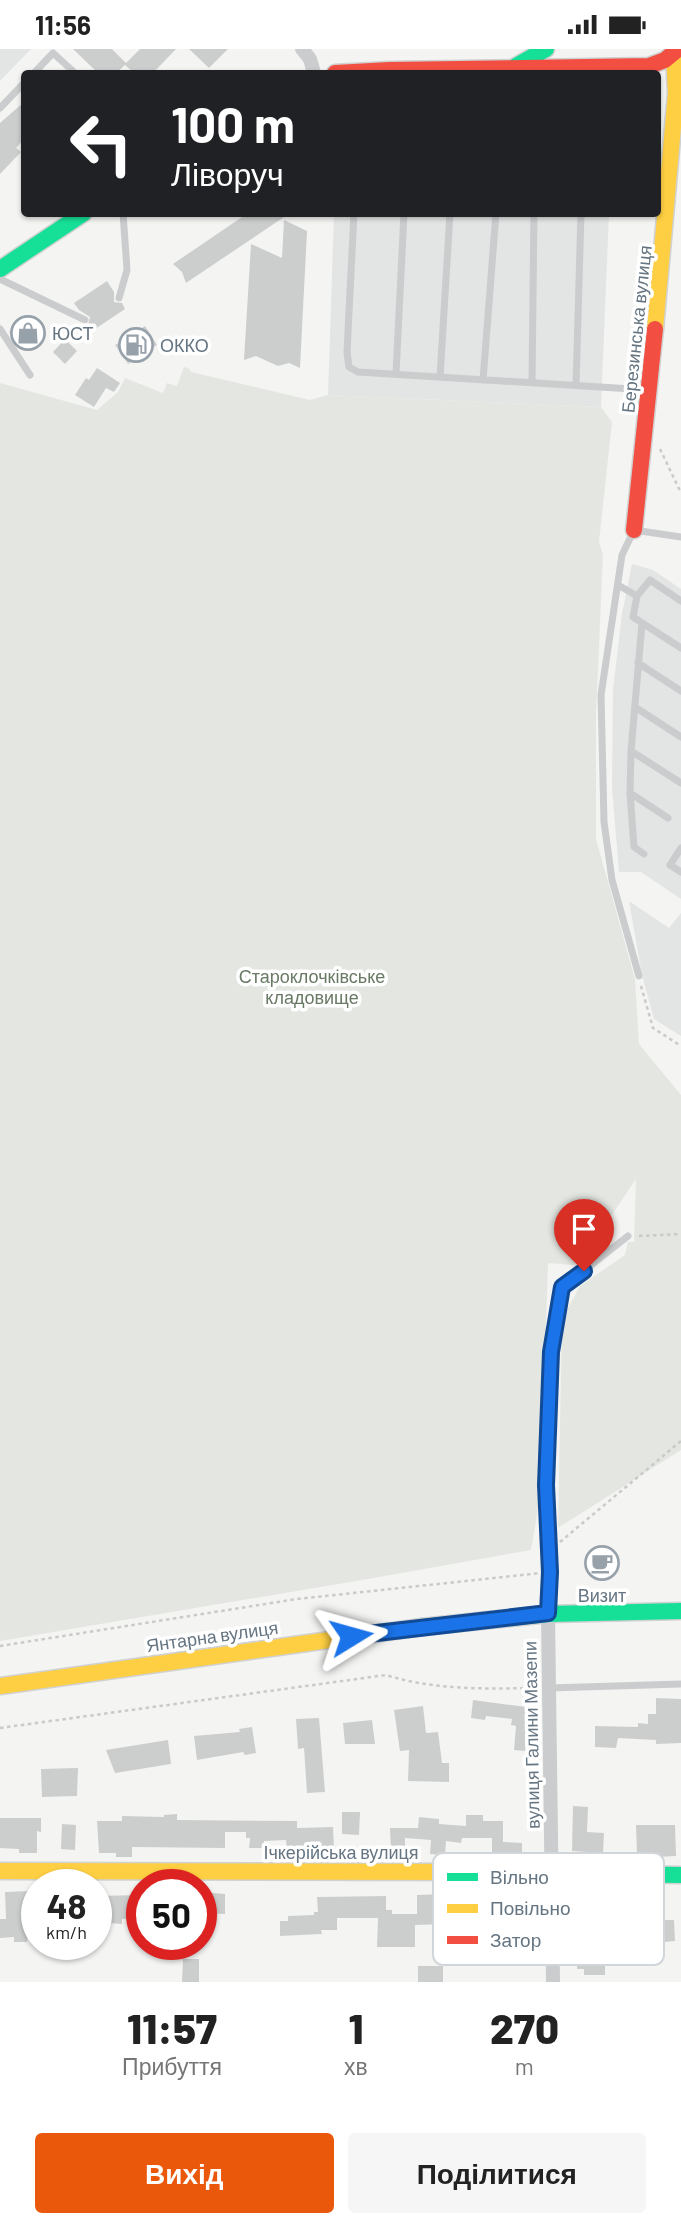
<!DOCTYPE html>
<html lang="uk">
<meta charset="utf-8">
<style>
body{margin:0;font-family:Barlow,sans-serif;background:#f6f6f6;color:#222;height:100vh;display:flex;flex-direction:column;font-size:26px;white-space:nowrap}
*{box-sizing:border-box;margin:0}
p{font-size:23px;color:#767676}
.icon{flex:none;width:38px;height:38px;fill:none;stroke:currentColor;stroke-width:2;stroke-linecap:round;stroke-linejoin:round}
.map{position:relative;height:1933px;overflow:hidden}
.sheet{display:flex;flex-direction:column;background:#fff;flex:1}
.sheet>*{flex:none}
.banner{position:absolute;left:21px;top:21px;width:640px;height:147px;border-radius:7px;box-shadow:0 2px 5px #0004;background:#202124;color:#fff;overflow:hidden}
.speed{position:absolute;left:21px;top:1820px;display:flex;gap:14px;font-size:35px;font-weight:700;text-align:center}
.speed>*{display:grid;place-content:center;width:91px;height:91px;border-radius:50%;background:#fff;box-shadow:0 2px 5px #0004;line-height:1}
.speed small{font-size:18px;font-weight:400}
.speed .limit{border:10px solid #d22;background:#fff;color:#111}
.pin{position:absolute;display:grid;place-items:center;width:60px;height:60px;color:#fff;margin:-72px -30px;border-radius:50% 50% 50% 0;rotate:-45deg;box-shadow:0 0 7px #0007}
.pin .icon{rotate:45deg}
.me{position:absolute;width:77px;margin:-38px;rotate:82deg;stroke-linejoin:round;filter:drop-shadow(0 0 5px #0008)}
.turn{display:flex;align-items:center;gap:24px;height:147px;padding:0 35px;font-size:32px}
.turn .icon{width:91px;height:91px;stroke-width:2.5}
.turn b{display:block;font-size:49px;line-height:60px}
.eta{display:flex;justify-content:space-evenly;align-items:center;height:119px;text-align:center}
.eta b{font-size:42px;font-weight:800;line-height:49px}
.action{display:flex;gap:14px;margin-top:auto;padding:14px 35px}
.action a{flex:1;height:80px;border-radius:7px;background:#ea580c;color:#fff;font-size:28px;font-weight:800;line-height:80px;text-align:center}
.action a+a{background:#f6f6f6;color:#222}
.status{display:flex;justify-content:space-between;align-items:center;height:49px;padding:0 35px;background:#fff;direction:ltr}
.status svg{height:19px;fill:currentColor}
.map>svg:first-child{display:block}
</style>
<div class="status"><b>11:56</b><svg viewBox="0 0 49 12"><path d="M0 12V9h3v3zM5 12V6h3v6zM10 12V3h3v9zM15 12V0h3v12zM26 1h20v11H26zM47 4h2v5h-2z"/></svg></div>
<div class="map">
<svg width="681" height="1933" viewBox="0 0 681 1933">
<rect width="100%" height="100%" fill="#f4f4f3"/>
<path fill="#e3e4e4" d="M 0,0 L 31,0 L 0,32 Z
M 334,165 L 609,165 L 601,358 L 328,346 Z
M 632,515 L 653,521 L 681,540 L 681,850 L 641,823 L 619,823 L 612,738 L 613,641 L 622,565 Z
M 629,852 L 669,879 L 681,864 L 681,987 L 654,970 L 642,926 Z"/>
<path fill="#e4e7e1" d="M 184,318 L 190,320 L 191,323 L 310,351 L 328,346 L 601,358 L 612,373 L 599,493 L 603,506 L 596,666 L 596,790 L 635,930 L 639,995 L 681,1046 L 681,1401 L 558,1479 L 562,1270 L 580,1237 L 625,1206 L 628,1193 L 634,1193 L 636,1130 L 603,1179 L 592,1203 L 573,1216 L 548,1214 L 541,1442 L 531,1501 L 368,1530 L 0,1592 L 0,334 L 97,361 L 118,343 L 125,329 L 163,344 L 167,334 L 177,337 Z"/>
<path fill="#cccece" d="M 73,0 L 112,0 L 126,14 L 140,0 L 176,0 L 153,24 L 134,24 L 125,16 L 116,24 L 98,24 Z
M 189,0 L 228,0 L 209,19 Z
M 24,53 L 24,90 L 16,99 L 21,103 L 0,125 L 0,74 Z
M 248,164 L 290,164 L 186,234 L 182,223 L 173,215 Z
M 284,171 L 307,182 L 300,319 L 289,314 L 278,317 L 256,307 L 244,311 L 251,195 L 282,209 Z
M 107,232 L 114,243 L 114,253 L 122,254 L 125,260 L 92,282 L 88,276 L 90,268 L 79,261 L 74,254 Z
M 30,266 L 46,286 L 25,302 L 21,296 L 19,297 L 9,283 Z
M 145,277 L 157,296 L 128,315 L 115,296 Z
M 65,290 L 77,302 L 65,315 L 53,303 Z
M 97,319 L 120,334 L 114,343 L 106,339 L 94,358 L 75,346 L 86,329 L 89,331 Z
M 656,1649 L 681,1650 L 681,1694 L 656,1695 L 656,1691 L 618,1689 L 616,1699 L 595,1698 L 595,1677 L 638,1678 L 638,1674 L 648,1675 L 648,1665 L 656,1665 Z
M 473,1651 L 526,1658 L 525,1667 L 529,1667 L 525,1702 L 514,1701 L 516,1677 L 511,1676 L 512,1670 L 486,1667 L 485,1671 L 471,1669 Z
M 423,1657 L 426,1684 L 438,1683 L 442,1714 L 449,1714 L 449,1733 L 408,1732 L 409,1701 L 400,1702 L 394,1661 Z
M 319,1669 L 325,1743 L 307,1744 L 304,1699 L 298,1700 L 296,1670 Z
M 372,1671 L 375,1695 L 345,1695 L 343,1674 Z
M 252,1678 L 256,1704 L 245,1706 L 243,1703 L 197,1711 L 194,1687 L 240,1683 L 239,1680 Z
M 168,1691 L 171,1715 L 115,1724 L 106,1701 Z
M 78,1719 L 77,1747 L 42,1748 L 41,1720 Z
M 573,1757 L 588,1758 L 587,1783 L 604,1784 L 603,1804 L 572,1802 Z
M 342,1763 L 360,1763 L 359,1786 L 342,1785 Z
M 177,1765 L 177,1771 L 297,1772 L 297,1779 L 333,1778 L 334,1800 L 287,1801 L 286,1791 L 264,1792 L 264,1799 L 249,1799 L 250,1789 L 246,1789 L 246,1783 L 225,1783 L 225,1799 L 132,1798 L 132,1808 L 116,1808 L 116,1804 L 99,1804 L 97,1772 L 122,1772 L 122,1767 L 164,1768 L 164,1766 Z
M 466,1766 L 483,1766 L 483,1772 L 503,1772 L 503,1793 L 522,1794 L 522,1805 L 492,1804 L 492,1789 L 462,1789 L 461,1794 L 446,1792 L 445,1806 L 430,1805 L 431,1791 L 405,1789 L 405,1801 L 391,1801 L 390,1779 L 418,1779 L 419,1768 L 439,1770 L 439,1775 L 466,1777 Z
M 0,1769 L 41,1769 L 41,1783 L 37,1782 L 37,1804 L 19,1804 L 19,1800 L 0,1799 Z
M 62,1775 L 76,1776 L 75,1801 L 61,1800 Z
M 636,1776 L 675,1776 L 676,1807 L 657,1808 L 657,1804 L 637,1805 Z
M 29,1842 L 27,1893 L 14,1893 L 14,1888 L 0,1889 L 0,1870 L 6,1870 L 5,1843 Z
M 201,1843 L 225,1845 L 225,1865 L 201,1864 Z
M 473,1844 L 472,1866 L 446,1866 L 446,1875 L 415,1876 L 415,1898 L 377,1898 L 378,1869 L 337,1869 L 337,1881 L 321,1881 L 322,1885 L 280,1887 L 280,1872 L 288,1872 L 288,1867 L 314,1866 L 314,1863 L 318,1863 L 317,1848 L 386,1847 L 386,1861 L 392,1861 L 392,1865 L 417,1865 L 417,1846 Z
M 142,1846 L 142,1869 L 122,1870 L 122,1875 L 96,1873 L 96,1847 Z
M 664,1871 L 674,1871 L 675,1892 L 665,1893 L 664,1884 L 651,1884 L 651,1872 Z
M 577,1906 L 605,1906 L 605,1926 L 584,1926 L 584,1920 L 577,1920 Z
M 183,1910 L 199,1910 L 199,1933 L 182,1933 Z
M 418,1917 L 443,1917 L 443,1933 L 418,1933 Z"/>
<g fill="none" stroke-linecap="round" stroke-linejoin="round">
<g stroke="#d0d1d1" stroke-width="19">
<path id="fast" d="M 516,17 L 546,0
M 0,220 L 84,164
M 422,1578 L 548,1565 L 681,1562
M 480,1823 L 681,1826"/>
</g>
<g stroke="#d0d1d1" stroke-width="19">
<path id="slow" d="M 655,280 L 676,44 L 674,6
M 0,1637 L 422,1578
M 0,1822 L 480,1823"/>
</g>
<g stroke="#d0d1d1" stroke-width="19">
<path id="jam" d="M 335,24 L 390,21 L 649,17 L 665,11 L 678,0
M 634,481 L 655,280"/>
</g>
<path stroke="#c9cac9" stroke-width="2.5" stroke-dasharray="3.5 3.5" stroke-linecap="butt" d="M 660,400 L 681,444
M 641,937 L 653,979 L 681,997
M 639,1187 L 681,1185
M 560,1493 L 681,1392
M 0,1597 L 297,1550 L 541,1524
M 0,1679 L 386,1626 C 434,1641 484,1640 534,1639"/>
<path stroke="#cacccd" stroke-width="7" d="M 34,24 L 53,4 L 75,24
M 0,59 L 24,34
M 354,164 L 347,303 L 349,318 L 358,323 L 648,341
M 0,230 L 85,271
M 119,249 L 127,221 L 123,164
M 0,280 L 30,326
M 396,325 L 404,164
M 440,328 L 450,164
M 483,331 L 496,164
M 532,334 L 534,164
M 576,336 L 581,164
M 618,536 L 637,547
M 681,552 L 650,531 L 637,547 L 633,568 L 681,599
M 642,574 L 631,702 L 630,744 L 634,798 L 644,805
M 638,614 L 681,642
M 635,658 L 681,688
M 631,702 L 681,734
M 630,744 L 668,769
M 681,799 L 670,816 L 681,823
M 639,927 L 612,831 L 604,773 L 601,646 L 622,506 L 634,481 L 681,488
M 548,1563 L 550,1523 L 546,1436 L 551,1303 L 562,1239 L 628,1187
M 549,1639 L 681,1635"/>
<path stroke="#cacccd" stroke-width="14" d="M 302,0 L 310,10 L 314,24
M 548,1565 L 553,1933"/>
<use href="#fast" stroke="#16e098" stroke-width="16"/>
<use href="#slow" stroke="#ffcf43" stroke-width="16"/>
<use href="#jam" stroke="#f24e42" stroke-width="16"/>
</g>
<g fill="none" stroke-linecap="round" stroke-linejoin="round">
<g stroke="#114b97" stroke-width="18">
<path id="route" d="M 351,1587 L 548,1564 L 550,1523 L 546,1436 L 551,1303 L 562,1238 L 584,1222"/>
</g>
<use href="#route" stroke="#1a73e8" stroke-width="12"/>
</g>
<defs>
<g id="shop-ring" transform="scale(1.75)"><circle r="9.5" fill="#fff" stroke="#97a1aa" stroke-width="1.5"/><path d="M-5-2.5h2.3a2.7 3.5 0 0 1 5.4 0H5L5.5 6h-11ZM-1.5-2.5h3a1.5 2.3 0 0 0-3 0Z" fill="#97a1aa"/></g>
<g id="fuel-ring" transform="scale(1.75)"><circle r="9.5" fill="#fff" stroke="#97a1aa" stroke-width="1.5"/><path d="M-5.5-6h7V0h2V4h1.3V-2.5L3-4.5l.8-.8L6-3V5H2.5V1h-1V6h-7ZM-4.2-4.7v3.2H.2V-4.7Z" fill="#97a1aa"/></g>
<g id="cafe-ring" transform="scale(1.75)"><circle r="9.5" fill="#fff" stroke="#97a1aa" stroke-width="1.5"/><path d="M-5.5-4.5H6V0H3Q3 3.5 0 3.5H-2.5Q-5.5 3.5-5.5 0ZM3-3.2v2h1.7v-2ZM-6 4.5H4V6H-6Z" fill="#97a1aa"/></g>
</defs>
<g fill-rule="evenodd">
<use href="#shop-ring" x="28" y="284"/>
<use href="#fuel-ring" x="136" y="296"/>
<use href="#cafe-ring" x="602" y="1514"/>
</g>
<g text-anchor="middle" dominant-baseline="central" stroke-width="7" stroke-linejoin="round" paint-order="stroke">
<g font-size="18" fill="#657582" stroke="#fff">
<text transform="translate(636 280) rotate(-84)">Березинська вулиця</text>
<text transform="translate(212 1587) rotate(-8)">Янтарна вулиця</text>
<text transform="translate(531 1686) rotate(-91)">вулиця Галини Мазепи</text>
<text x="341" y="1803">Ічкерійська вулиця</text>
</g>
<g font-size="18" fill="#657582" stroke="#fff" text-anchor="start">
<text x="52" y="284">ЮСТ</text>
<text x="160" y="296">ОККО</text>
<text x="602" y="1546" text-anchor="middle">Визит</text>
</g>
<g font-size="18" fill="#687964" stroke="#fff">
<text x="312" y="927">Староклочківське<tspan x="312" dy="21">кладовище</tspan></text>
</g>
</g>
<rect x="433" y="1804" width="231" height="112" rx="10" fill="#fff" stroke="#d1d6da" stroke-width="2"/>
<rect x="447" y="1824" width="31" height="8" fill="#16e098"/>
<rect x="447" y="1855" width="31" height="9" fill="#ffcf43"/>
<rect x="447" y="1887" width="31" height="8" fill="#f24e42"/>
<g font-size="19" fill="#657582">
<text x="490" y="1835">Вільно</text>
<text x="490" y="1866">Повільно</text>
<text x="490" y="1898">Затор</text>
</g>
</svg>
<div class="speed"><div>48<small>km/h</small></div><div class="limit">50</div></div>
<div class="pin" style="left:584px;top:1222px;background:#d93025"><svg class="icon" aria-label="arrive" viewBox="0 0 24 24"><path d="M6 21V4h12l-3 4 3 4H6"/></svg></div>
<svg class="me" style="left:351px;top:1587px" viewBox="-20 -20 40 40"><path d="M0-17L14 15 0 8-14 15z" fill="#1a73e8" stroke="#fff" stroke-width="4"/></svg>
<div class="banner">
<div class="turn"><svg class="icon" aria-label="left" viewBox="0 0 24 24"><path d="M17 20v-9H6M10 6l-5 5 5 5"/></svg><div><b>100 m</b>Ліворуч</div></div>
</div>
</div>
<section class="sheet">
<div class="eta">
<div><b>11:57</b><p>Прибуття</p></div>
<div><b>1</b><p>хв</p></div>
<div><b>270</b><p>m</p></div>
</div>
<div class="action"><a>Вихід</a><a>Поділитися</a></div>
</section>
